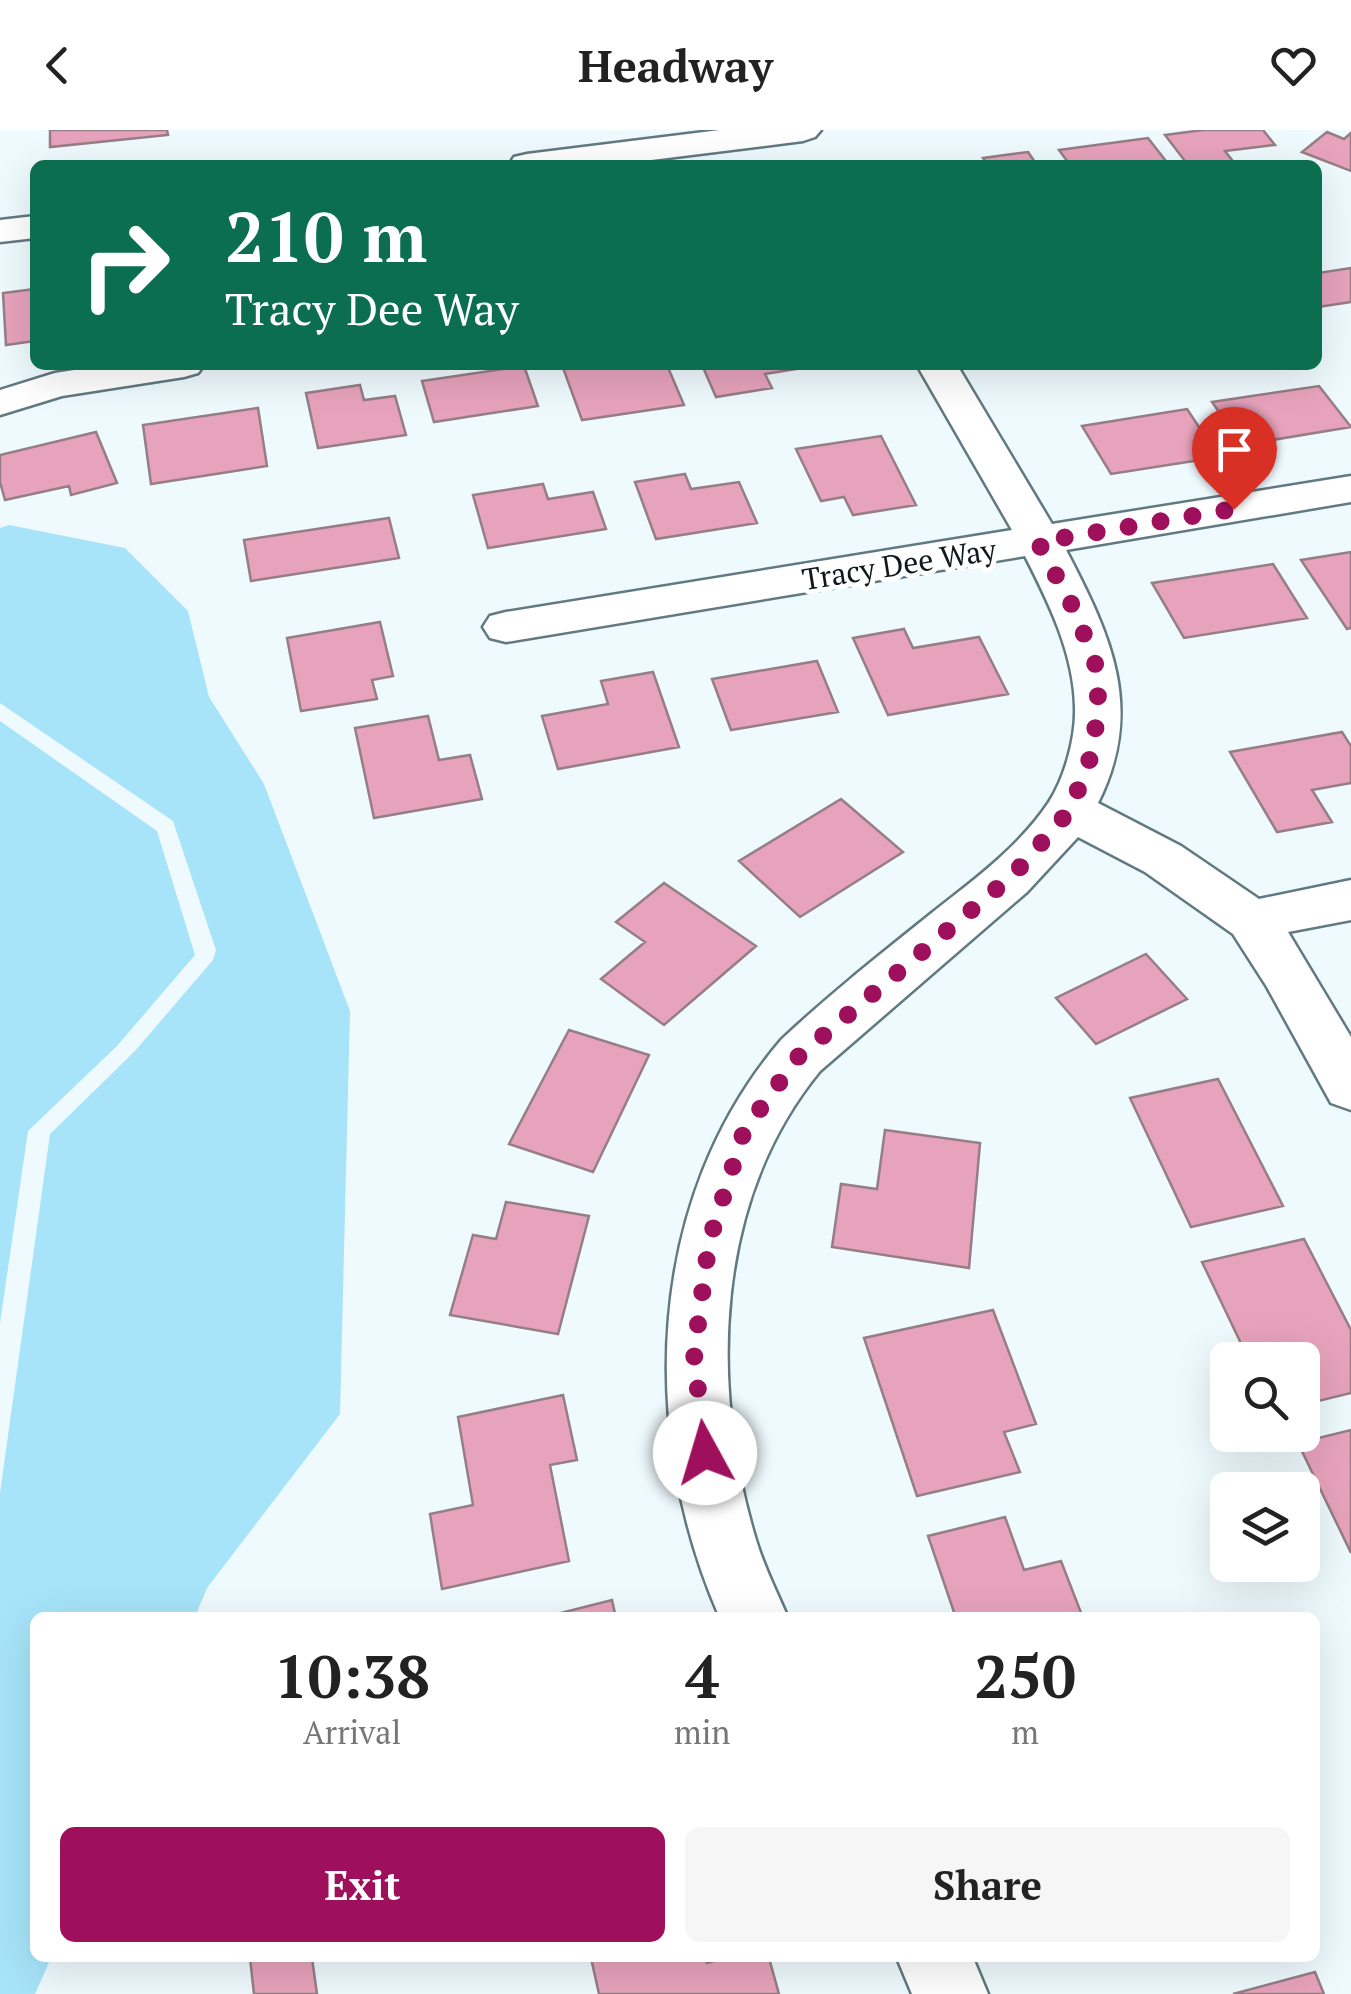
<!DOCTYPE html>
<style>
body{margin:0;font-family:"PT Serif",serif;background:#f6f6f6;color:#222;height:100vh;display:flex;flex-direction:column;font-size:38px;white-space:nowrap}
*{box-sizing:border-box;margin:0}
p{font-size:32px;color:#767676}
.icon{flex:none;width:55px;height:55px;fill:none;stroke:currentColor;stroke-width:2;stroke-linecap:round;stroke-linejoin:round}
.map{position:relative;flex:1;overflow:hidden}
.details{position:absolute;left:30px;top:1482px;width:1290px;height:350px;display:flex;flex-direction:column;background:#fff;border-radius:15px;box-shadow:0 10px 40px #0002}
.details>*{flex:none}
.hud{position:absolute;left:30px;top:30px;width:1292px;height:210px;border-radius:15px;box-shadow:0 10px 40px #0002;background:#0b6e4f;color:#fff;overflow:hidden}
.tools{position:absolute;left:1210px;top:1212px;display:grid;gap:20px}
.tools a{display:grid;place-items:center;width:110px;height:110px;border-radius:15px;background:#fff;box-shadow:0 10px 40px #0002;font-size:50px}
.pin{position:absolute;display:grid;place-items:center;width:85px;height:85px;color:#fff;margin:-102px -42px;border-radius:50% 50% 50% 0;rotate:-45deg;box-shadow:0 0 10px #0007}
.pin .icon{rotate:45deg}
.me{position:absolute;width:110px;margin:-55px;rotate:354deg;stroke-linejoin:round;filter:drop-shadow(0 0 8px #0008)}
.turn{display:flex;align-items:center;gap:35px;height:210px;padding:0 30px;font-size:45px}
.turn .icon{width:130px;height:130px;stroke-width:2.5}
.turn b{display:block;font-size:70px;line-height:85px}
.eta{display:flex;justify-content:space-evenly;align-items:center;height:170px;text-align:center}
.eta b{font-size:60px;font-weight:600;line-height:70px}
.primary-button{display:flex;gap:20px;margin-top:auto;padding:20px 30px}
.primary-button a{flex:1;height:115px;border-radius:15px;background:#9e105c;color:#fff;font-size:40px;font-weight:600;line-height:115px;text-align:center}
.primary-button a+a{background:#f6f6f6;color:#222}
header{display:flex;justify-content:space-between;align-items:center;height:130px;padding:0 30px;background:#fff;font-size:45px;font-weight:600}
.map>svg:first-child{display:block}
</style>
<header><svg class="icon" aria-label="back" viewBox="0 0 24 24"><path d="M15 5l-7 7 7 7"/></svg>Headway<svg class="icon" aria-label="heart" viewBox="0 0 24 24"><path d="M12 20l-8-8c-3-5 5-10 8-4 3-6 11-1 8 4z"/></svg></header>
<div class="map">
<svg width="1351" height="1864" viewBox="0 0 1351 1864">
<rect width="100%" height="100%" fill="#effafe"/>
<path fill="#a7e4f9" d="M 9,395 L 125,418 L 188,481 L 209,567 L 264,654 L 350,881 L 340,1284 L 207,1458 L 195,1487 L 35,1488 L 35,1828 L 51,1828 L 35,1864 L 0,1864 L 0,1363 L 50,1004 L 135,921 L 213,830 L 216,820 L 173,691 L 0,573 L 0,398 Z
M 0,591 L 157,701 L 195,825 L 117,916 L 28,1001 L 0,1193 Z"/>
<path fill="#e7a3bb" stroke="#957e85" stroke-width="2.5" d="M 50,0 L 167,0 L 168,5 L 50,17 Z
M 1203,0 L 1263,0 L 1275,15 L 1225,21 L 1232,30 L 1188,35 L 1165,5 Z
M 1327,2 L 1344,9 L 1351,3 L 1351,41 L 1302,22 Z
M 1148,8 L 1169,35 L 1070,35 L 1059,20 Z
M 1028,22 L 1037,35 L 988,35 L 983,28 Z
M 1351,138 L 1351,172 L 1318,177 L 1318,143 Z
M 35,159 L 35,211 L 6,215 L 3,163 Z
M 562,235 L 612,235 L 614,238 L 667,235 L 684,275 L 582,290 Z
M 702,235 L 815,235 L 815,236 L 765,244 L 772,258 L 716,267 Z
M 524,236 L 538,276 L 434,292 L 422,251 Z
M 360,255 L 364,270 L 395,266 L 406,305 L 318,318 L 306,263 Z
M 1319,256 L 1351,297 L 1242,315 L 1212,272 Z
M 258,278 L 267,336 L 151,354 L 143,295 Z
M 1187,279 L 1219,327 L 1111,344 L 1082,296 Z
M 96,302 L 117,353 L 71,365 L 69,356 L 5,370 L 0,352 L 0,325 Z
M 881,306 L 916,375 L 853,385 L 844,367 L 821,371 L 796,319 Z
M 685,344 L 691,359 L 739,352 L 757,393 L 656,409 L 635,352 Z
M 543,354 L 548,369 L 593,362 L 606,399 L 488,418 L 473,365 Z
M 389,388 L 399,428 L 251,451 L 244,410 Z
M 1351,422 L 1351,498 L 1347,499 L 1301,430 Z
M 1273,434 L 1307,488 L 1184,508 L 1152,453 Z
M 380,492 L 393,546 L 372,550 L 377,569 L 301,581 L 287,508 Z
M 904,499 L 913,518 L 979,507 L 1008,564 L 888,585 L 853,508 Z
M 817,531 L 838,582 L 731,600 L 712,549 Z
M 653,542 L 679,617 L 558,639 L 542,586 L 608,574 L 601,551 Z
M 428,586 L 439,630 L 470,625 L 482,669 L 374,688 L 355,598 Z
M 1342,602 L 1351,616 L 1351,653 L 1312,660 L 1332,692 L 1277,702 L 1230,622 Z
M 841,669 L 903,722 L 800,787 L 739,731 Z
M 664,753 L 756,816 L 664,895 L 601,849 L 645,812 L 616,792 Z
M 1146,824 L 1187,869 L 1096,914 L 1056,868 Z
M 569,900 L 649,925 L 593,1042 L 509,1014 Z
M 1218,949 L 1283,1076 L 1191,1097 L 1130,968 Z
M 885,1000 L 980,1013 L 969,1138 L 832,1117 L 841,1054 L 877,1059 Z
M 506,1072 L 589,1086 L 558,1204 L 450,1185 L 473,1105 L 496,1109 Z
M 1304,1109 L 1351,1200 L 1351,1263 L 1302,1275 L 1302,1230 L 1249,1230 L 1202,1132 Z
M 993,1180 L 1036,1294 L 1004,1302 L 1020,1342 L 917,1366 L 864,1208 Z
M 563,1265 L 577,1330 L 550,1335 L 569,1431 L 442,1459 L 430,1384 L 473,1375 L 458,1287 Z
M 1351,1300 L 1351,1423 L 1298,1313 Z
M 1005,1387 L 1024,1440 L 1061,1431 L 1083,1488 L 956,1488 L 928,1406 Z
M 612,1470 L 616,1488 L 541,1488 Z
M 250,1828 L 312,1828 L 317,1864 L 254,1864 Z
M 591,1828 L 705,1828 L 707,1833 L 726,1828 L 769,1828 L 779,1864 L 599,1864 Z
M 1315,1842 L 1324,1864 L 1233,1864 Z"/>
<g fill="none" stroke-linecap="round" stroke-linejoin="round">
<g stroke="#617981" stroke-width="5">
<path id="minor" d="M 720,0 L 821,0 L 815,7 L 803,11 L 611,35 L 509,35 L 514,27 L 527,24 Z
M 35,86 L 35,108 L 0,112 L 0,90 Z
M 106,235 L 204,235 L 198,243 L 184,247 L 62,266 L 0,285 L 0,260 L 55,243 Z
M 917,235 L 957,235 L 1052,394 L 1351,346 L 1351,372 L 1066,420 C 1111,506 1145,579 1098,673 L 1181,716 L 1259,769 L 1351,750 L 1351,790 L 1288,802 L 1351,907 L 1351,980 L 1331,973 L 1267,857 L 1233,804 L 1145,742 L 1078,707 L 1027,762 L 820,941 C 714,1070 709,1255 756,1410 C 764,1437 777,1462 788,1488 L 720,1488 C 638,1302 645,1068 782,909 C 830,864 882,823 933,782 C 974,750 1020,716 1049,672 C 1065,647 1076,607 1075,577 C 1074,524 1049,473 1025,426 L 506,512 L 490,508 L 483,497 L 490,486 L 506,482 L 1012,400 Z
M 897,1828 L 973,1828 L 988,1864 L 912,1864 Z"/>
</g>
<use href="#minor" fill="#fff" fill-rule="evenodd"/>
</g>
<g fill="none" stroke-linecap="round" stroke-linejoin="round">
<path stroke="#9e105c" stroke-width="18" stroke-dasharray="0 32.4" d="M 705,1323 L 694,1224 L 709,1112 L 744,1001 L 798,927 L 1014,744 L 1070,680 L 1089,632 L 1099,579 L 1095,532 L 1074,479 L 1038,412 L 1234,379"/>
</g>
<g text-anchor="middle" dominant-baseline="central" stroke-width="10" stroke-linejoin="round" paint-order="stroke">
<g font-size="30" fill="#0f191c" stroke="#fff">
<text transform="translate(899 434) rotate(-9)">Tracy Dee Way</text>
</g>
</g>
</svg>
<div class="tools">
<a><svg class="icon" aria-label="search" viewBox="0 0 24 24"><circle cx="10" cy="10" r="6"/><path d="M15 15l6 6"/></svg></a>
<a><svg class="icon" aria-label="layers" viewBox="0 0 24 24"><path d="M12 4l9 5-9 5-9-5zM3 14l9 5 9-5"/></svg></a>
</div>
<div class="pin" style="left:1234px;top:379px;background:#d93025"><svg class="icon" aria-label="arrive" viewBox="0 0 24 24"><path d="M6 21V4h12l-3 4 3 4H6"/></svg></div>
<svg class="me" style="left:705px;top:1323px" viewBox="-20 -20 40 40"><circle r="19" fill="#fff"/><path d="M0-13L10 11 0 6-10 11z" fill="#9e105c"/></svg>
<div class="hud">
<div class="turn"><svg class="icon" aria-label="right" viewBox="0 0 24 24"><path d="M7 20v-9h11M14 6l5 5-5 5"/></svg><div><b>210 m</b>Tracy Dee Way</div></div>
</div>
<section class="details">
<div class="eta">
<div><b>10:38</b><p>Arrival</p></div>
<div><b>4</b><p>min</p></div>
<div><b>250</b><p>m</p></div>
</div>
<div class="primary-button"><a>Exit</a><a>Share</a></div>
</section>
</div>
